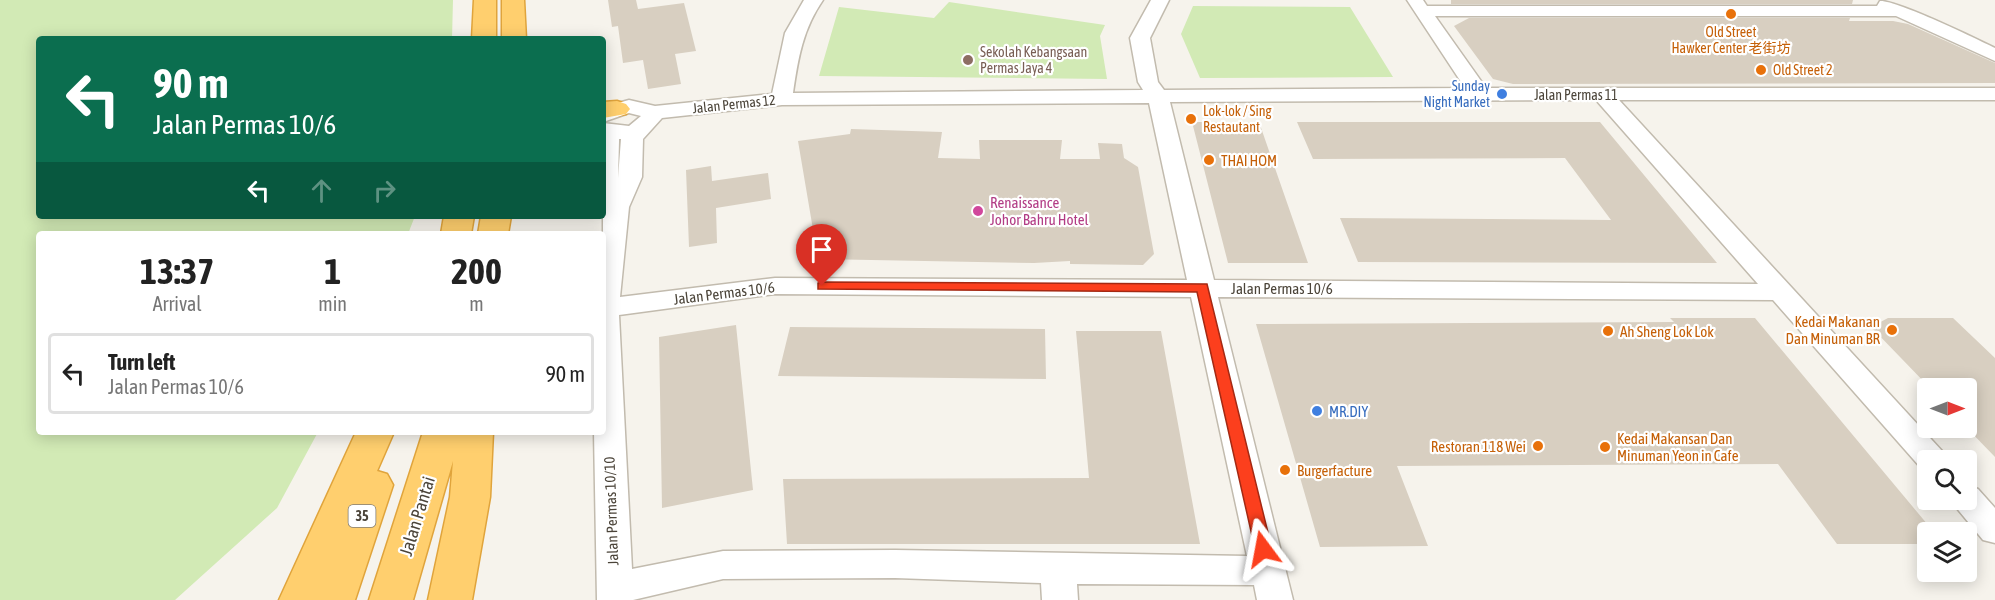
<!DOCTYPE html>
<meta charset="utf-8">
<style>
body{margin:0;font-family:"Asap Condensed","Noto Sans SC",sans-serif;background:#f2f2f2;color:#222;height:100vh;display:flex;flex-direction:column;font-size:22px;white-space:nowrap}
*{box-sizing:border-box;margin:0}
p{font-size:20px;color:#767676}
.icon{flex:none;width:33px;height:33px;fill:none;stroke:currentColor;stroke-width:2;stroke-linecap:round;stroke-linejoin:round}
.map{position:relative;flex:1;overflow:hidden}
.panel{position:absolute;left:36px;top:231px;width:570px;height:204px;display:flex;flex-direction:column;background:#fff;border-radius:6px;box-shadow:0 3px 15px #0003}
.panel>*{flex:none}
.top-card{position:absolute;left:36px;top:36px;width:570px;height:183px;border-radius:6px;box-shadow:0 3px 15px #0003;background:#0b6e4f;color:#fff;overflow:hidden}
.needle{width:39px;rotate:90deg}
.tools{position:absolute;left:1917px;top:378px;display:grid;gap:12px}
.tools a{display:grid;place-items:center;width:60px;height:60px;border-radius:6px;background:#fff;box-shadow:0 3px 15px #0003;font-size:30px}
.pin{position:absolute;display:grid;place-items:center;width:51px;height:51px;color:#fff;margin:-62px -26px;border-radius:50% 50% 50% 0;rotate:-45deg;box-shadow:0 0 6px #0007}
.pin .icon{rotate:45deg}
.me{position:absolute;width:66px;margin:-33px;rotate:347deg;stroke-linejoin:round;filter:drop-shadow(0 0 4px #0008)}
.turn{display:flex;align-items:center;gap:21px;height:126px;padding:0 18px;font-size:27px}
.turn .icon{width:78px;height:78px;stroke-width:2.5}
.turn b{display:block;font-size:42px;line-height:51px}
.lanes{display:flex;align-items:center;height:57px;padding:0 18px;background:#0003;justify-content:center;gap:30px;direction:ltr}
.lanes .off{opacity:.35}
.eta{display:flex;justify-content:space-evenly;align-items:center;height:102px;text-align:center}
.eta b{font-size:36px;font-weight:700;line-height:42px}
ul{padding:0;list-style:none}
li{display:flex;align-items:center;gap:18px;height:81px;margin:0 12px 9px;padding:0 6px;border:3px solid #e0e0e0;border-radius:6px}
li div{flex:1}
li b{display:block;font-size:22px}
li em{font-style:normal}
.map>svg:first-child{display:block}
</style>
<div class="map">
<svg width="1995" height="600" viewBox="0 0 1995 600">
<rect width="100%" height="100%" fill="#f6f3ec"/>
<path fill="#d2eab5" d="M 0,0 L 453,0 L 452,39 L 39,39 L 39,216 L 415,216 L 408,234 L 39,234 L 39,432 L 318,432 L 277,508 L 175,600 L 0,600 Z
M 949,2 L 1105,25 L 1100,36 L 1107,79 L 819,76 L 839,7 L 934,18 Z
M 1193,6 L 1350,7 L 1393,77 L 1200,78 L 1181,34 Z"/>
<path fill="#d8cfc1" d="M 608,0 L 636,0 L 638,9 L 684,3 L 696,51 L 675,54 L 681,84 L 648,89 L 643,60 L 623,63 L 618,26 L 612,27 Z
M 1451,0 L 1853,0 L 1852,4 L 1451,4 Z
M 1469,18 L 1850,18 L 1849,21 L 1893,21 L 1908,24 L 1995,63 L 1995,83 L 1513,84 L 1493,79 L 1454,26 Z
M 1192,122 L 1259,122 L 1308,263 L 1228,263 Z
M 1297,122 L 1600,122 L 1717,263 L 1358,262 L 1340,218 L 1611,220 L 1565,158 L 1313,159 Z
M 851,129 L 942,132 L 938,158 L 980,159 L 979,140 L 1062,140 L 1060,159 L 1100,159 L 1098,143 L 1122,144 L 1124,158 L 1138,167 L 1154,254 L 1143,265 L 1070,264 L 1070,261 L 1034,263 L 818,259 L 798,141 L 850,134 Z
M 711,166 L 712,181 L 768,173 L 771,199 L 716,208 L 717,243 L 689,247 L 686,170 Z
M 1670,318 L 1755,318 L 1928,525 L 1928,544 L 1837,544 L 1778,464 L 1397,466 L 1428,546 L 1320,547 L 1256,324 L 1674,322 Z
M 1888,318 L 1953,318 L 1995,358 L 1995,457 L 1966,427 L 1966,388 L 1930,388 L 1871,327 Z
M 736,325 L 753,490 L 662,508 L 659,337 Z
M 790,327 L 1045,329 L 1046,379 L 778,376 Z
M 1076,331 L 1161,331 L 1200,544 L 787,544 L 783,479 L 1089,478 Z"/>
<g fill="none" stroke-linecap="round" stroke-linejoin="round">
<g stroke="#c2bbae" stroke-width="3">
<path id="minor" d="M 804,0 L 823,0 C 803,29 798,58 793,93 L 1143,90 L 1138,82 L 1130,38 L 1151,0 L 1169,0 L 1150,38 L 1158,82 L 1164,90 L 1465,88 L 1407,0 L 1423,0 L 1427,6 L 1877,6 L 1880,1 C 1896,0 1975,38 1995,48 L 1995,61 L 1896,16 L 1435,16 L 1486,88 L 1995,88 L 1995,100 L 1619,100 L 1943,452 L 1948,460 L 1928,460 L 1928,470 L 1921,468 L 1773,300 L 1218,297 L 1293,600 L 1257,600 L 1254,585 L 1077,584 L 1078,600 L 1042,600 L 1041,583 L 895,578 L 723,579 L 633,600 L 597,600 L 594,432 L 603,432 L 603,123 L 629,126 L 641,116 L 629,113 L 603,122 L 603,107 L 629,100 L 655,106 L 772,94 L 785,33 ZM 1596,100 L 1758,284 L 1214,280 L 1170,102 ZM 1149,103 L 1187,280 L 775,278 L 620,297 L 629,207 L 642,177 L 643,139 L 662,118 L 782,105 ZM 619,139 L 621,139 L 618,178 L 619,141 ZM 775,294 L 1191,297 L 1247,556 L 895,550 L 723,551 L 632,569 L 619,315 Z
M 1966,485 L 1978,489 L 1995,508 L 1995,543 L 1983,540 L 1950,500 L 1966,500 Z"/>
</g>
<g stroke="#e0a43c" stroke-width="3">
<path id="highway" d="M 474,0 L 496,0 L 496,39 L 472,39 Z
M 502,0 L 524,0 L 526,39 L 502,39 Z
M 617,101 L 626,104 L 630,109 L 626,114 L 603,118 L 603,102 Z
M 444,216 L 474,216 L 471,234 L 441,234 Z
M 481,216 L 511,216 L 508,234 L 478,234 Z
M 356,432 L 394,432 L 377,471 L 387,474 L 393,485 L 355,600 L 279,600 Z
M 423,432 L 493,432 L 490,497 L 472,600 L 428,600 L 450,497 L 453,461 L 413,600 L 369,600 Z"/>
</g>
<use href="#minor" fill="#fff" fill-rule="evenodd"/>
<use href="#highway" fill="#ffcf6e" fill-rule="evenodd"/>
</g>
<path fill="#fc3f1d" stroke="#a42913" stroke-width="1.5" d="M 822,282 L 1207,284 L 1272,549 L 1269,554 L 1257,554 L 1255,549 L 1197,292 L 818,289 L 818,283 Z"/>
<g fill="#e8710a" stroke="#fff" stroke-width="2">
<circle cx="1731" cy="14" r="6"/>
<circle cx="1761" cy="70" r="6"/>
<circle cx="1191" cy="119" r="6"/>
<circle cx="1209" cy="160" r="6"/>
<circle cx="1892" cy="330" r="6"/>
<circle cx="1608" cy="331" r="6"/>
<circle cx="1538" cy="446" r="6"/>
<circle cx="1605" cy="447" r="6"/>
<circle cx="1285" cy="470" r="6"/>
</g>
<circle fill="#8d6e63" stroke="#fff" stroke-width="2" cx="968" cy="60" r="6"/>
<g fill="#3f7fe0" stroke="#fff" stroke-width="2">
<circle cx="1502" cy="94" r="6"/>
<circle cx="1317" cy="411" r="6"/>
</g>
<circle fill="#d1479c" stroke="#fff" stroke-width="2" cx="978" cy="211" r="6"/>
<g text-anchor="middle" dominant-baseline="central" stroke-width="4.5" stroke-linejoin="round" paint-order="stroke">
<g font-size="14" fill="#c56008" stroke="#fff" text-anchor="start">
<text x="1731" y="32" text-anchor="middle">Old Street<tspan x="1731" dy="16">Hawker Center 老街坊</tspan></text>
<text x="1773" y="70">Old Street 2</text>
<text x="1203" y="111">Lok-lok / Sing<tspan x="1203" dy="16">Restautant</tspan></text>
</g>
<g font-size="14" fill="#785e54" stroke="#fff" text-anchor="start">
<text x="980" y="52">Sekolah Kebangsaan<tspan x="980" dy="16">Permas Jaya 4</tspan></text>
</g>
<g font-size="14" fill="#366cbe" stroke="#fff" text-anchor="end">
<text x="1490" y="86">Sunday<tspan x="1490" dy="16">Night Market</tspan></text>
</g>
<g font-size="14" fill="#4b4439" stroke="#fff">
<text x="1576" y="95">Jalan Permas 11</text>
<text transform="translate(734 104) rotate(-6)">Jalan Permas 12</text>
</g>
<rect fill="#fff" stroke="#817c74" stroke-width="1.5" x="348.5" y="505" width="27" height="22" rx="4.5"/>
<g font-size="14" font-weight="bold" fill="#4b4439">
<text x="362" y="516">35</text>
</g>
<g font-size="15" fill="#c56008" stroke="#fff" text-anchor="start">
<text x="1221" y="160">THAI HOM</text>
<text x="1880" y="321" text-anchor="end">Kedai Makanan<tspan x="1880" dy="17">Dan Minuman BR</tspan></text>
<text x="1620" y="331">Ah Sheng Lok Lok</text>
<text x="1617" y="438">Kedai Makansan Dan<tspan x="1617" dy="17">Minuman Yeon in Cafe</tspan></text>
<text x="1526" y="446" text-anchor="end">Restoran 118 Wei</text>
<text x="1297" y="470">Burgerfacture</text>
</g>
<g font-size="15" fill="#b23c85" stroke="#fff" text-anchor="start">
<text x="990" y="202">Renaissance<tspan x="990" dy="17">Johor Bahru Hotel</tspan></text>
</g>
<g font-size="15" fill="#4b4439" stroke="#fff">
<text x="1282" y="288">Jalan Permas 10/6</text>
<text transform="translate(724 293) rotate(-7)">Jalan Permas 10/6</text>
<text transform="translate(611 511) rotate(-92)">Jalan Permas 10/10</text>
</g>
<g font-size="15" fill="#366cbe" stroke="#fff" text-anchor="start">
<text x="1329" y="411">MR.DIY</text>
</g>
<g font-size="18" fill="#4b4439" stroke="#fff">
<text transform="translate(417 516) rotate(-73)">Jalan Pantai</text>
</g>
</g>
</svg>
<div class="tools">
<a><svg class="needle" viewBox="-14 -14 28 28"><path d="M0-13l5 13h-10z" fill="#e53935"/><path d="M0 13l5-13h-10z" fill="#767676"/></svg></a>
<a><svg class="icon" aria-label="search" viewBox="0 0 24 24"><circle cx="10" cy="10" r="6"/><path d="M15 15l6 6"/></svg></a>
<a><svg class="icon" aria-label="layers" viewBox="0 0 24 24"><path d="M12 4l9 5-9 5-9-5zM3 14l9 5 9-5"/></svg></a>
</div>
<div class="pin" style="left:822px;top:286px;background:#d93025"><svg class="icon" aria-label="arrive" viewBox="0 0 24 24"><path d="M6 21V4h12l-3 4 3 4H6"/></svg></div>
<svg class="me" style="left:1263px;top:549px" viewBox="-20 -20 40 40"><path d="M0-17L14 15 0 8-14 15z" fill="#fc3f1d" stroke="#fff" stroke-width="4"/></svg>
<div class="top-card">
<div class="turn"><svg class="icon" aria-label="left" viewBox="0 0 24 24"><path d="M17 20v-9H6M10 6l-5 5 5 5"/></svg><div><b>90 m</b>Jalan Permas 10/6</div></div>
<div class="lanes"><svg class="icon" aria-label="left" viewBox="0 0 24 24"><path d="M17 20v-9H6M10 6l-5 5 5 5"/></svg><svg class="icon off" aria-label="ahead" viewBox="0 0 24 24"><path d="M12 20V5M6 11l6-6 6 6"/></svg><svg class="icon off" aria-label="right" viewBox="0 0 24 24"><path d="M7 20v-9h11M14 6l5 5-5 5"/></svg></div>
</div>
<section class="panel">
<div class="eta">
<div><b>13:37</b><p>Arrival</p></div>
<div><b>1</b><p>min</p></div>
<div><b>200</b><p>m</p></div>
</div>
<ul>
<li><svg class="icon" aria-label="left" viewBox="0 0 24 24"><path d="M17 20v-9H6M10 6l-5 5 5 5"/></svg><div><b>Turn left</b><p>Jalan Permas 10/6</p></div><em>90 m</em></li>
</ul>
</section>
</div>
